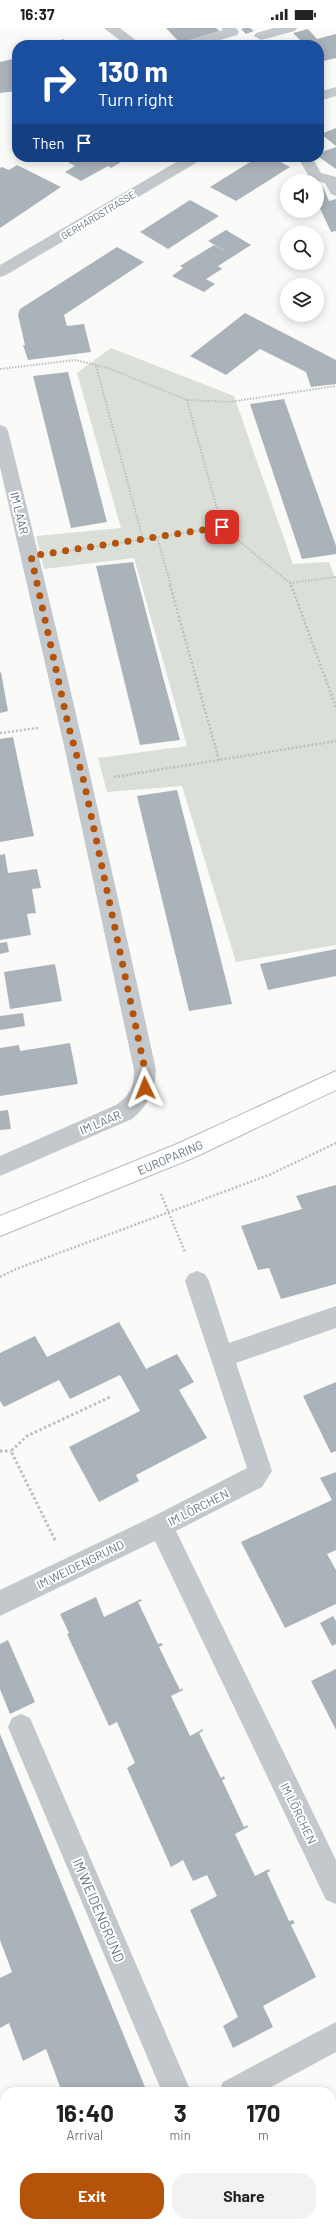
<!DOCTYPE html>
<meta charset="utf-8">
<style>
body{margin:0;font-family:Barlow,sans-serif;background:#f2f2f2;color:#222;height:100vh;display:flex;flex-direction:column;font-size:15px;white-space:nowrap}
*{box-sizing:border-box;margin:0}
p{font-size:13px;color:#767676}
.icon{flex:none;width:22px;height:22px;fill:none;stroke:currentColor;stroke-width:2;stroke-linecap:round;stroke-linejoin:round}
.map{position:relative;flex:1;overflow:hidden}
.drawer{position:absolute;left:0px;top:2059px;width:336px;height:140px;display:flex;flex-direction:column;background:#fff;border-radius:16px 16px 0 0;box-shadow:0 2px 10px #0003}
.drawer>*{flex:none}
.guide{position:absolute;left:12px;top:12px;width:312px;height:122px;border-radius:16px;box-shadow:0 2px 10px #0003;background:#1a4fa0;color:#fff;overflow:hidden}
.tools{position:absolute;left:280px;top:146px;display:grid;gap:8px}
.tools a{display:grid;place-items:center;width:44px;height:44px;border-radius:50%;background:#fff;box-shadow:0 2px 10px #0003;font-size:20px}
.pin{position:absolute;display:grid;place-items:center;width:34px;height:34px;color:#fff;margin:-17px;border-radius:8px;box-shadow:0 2px 6px #0006}
.me{position:absolute;width:44px;margin:-22px;rotate:358deg;stroke-linejoin:round;filter:drop-shadow(0 0 3px #0008)}
.turn{display:flex;align-items:center;gap:14px;height:84px;padding:0 20px;font-size:18px}
.turn .icon{width:52px;height:52px;stroke-width:2.5}
.turn b{display:block;font-size:28px;line-height:34px}
.then{display:flex;align-items:center;height:38px;padding:0 20px;background:#0003;gap:8px;font-size:15px}
.eta{display:flex;justify-content:space-evenly;align-items:center;height:68px;text-align:center}
.eta b{font-size:24px;font-weight:700;line-height:28px}
.action{display:flex;gap:8px;margin-top:auto;padding:8px 20px}
.action a{flex:1;height:46px;border-radius:16px;background:#b45309;color:#fff;font-size:16px;font-weight:700;line-height:46px;text-align:center}
.action a+a{background:#f2f2f2;color:#222}
.status{display:flex;justify-content:space-between;align-items:center;height:28px;padding:0 20px;background:#fff;direction:ltr}
.status svg{height:11px;fill:currentColor}
.map>svg:first-child{display:block}
</style>
<div class="status"><b>16:37</b><svg viewBox="0 0 49 12"><path d="M0 12V9h3v3zM5 12V6h3v6zM10 12V3h3v9zM15 12V0h3v12zM26 1h20v11H26zM47 4h2v5h-2z"/></svg></div>
<div class="map">
<svg width="336" height="2199" viewBox="0 0 336 2199">
<rect width="100%" height="100%" fill="#fafaf8"/>
<path fill="#dadfd7" d="M 111,320 L 234,368 L 293,536 L 329,534 L 336,552 L 336,917 L 236,934 L 182,758 L 107,764 L 98,730 L 187,718 L 134,530 L 44,541 L 36,508 L 121,500 L 77,345 Z"/>
<path fill="#aab3b9" d="M 166,0 L 216,0 L 220,3 L 180,15 Z
M 244,0 L 250,0 L 254,3 L 246,6 L 241,1 Z
M 308,1 L 317,11 L 336,6 L 336,30 L 319,34 L 319,17 L 294,17 L 302,14 L 293,5 Z
M 63,11 L 72,17 L 48,17 Z
M 17,30 L 17,63 L 0,65 L 0,34 Z
M 336,100 L 336,118 L 321,106 Z
M 336,119 L 336,141 L 319,129 L 319,125 Z
M 59,129 L 118,129 L 123,133 L 111,140 L 108,138 L 81,153 L 65,144 L 75,138 Z
M 258,129 L 271,129 L 290,139 L 236,173 L 210,159 Z
M 17,137 L 61,159 L 0,200 L 0,140 L 2,139 L 9,142 Z
M 323,159 L 329,173 L 336,171 L 336,203 L 331,204 L 317,174 L 317,160 Z
M 190,172 L 219,188 L 168,221 L 140,204 Z
M 226,202 L 251,217 L 218,238 L 222,241 L 206,251 L 215,256 L 204,264 L 172,248 L 183,240 L 180,238 L 214,217 L 229,225 L 208,213 Z
M 117,219 L 144,234 L 64,287 L 67,298 L 84,296 L 91,324 L 28,332 L 23,317 L 25,317 L 18,287 L 20,281 Z
M 245,285 L 336,332 L 336,356 L 311,359 L 306,344 L 260,321 L 226,347 L 190,328 Z
M 68,344 L 107,494 L 71,500 L 33,348 Z
M 284,371 L 336,518 L 336,526 L 302,531 L 250,376 Z
M 133,534 L 163,649 L 180,712 L 140,717 L 96,538 Z
M 1,644 L 8,683 L 0,685 L 0,645 Z
M 13,709 L 34,808 L 0,814 L 0,711 Z
M 177,762 L 213,901 L 232,976 L 189,983 L 137,768 Z
M 5,826 L 8,845 L 37,841 L 41,860 L 32,861 L 36,885 L 27,886 L 31,907 L 0,912 L 0,827 Z
M 7,914 L 9,924 L 0,926 L 0,915 Z
M 336,921 L 336,948 L 268,962 L 260,936 Z
M 55,936 L 62,973 L 10,981 L 4,944 Z
M 23,985 L 25,998 L 0,1002 L 0,988 Z
M 70,1015 L 78,1056 L 0,1068 L 0,1020 L 19,1017 L 20,1023 Z
M 8,1082 L 11,1101 L 0,1102 L 0,1083 Z
M 336,1157 L 336,1256 L 281,1271 L 269,1240 L 258,1242 L 241,1198 L 302,1181 L 296,1168 Z
M 119,1294 L 146,1341 L 177,1326 L 194,1354 L 179,1362 L 207,1410 L 136,1447 L 139,1453 L 99,1474 L 69,1419 L 140,1383 L 120,1347 L 70,1371 L 59,1352 L 4,1379 L 0,1373 L 0,1325 L 35,1308 L 47,1329 Z
M 336,1354 L 336,1423 L 331,1425 L 303,1368 Z
M 336,1444 L 336,1522 L 327,1526 L 336,1542 L 336,1576 L 285,1600 L 241,1514 L 332,1472 L 320,1450 Z
M 96,1569 L 104,1589 L 141,1571 L 142,1573 L 138,1574 L 158,1616 L 161,1615 L 163,1617 L 159,1619 L 180,1662 L 182,1660 L 183,1662 L 171,1668 L 190,1708 L 203,1701 L 203,1703 L 199,1705 L 221,1750 L 224,1748 L 225,1751 L 222,1752 L 244,1799 L 247,1797 L 248,1799 L 235,1806 L 255,1848 L 269,1841 L 270,1843 L 267,1845 L 289,1893 L 293,1892 L 295,1895 L 291,1897 L 316,1949 L 263,1978 L 273,1999 L 233,2020 L 223,1998 L 238,1989 L 190,1882 L 217,1868 L 207,1847 L 193,1853 L 183,1832 L 171,1839 L 127,1740 L 135,1735 L 117,1694 L 109,1698 L 67,1606 L 69,1605 L 60,1586 Z
M 333,1588 L 336,1593 L 336,1616 L 332,1618 L 320,1595 Z
M 8,1612 L 35,1674 L 10,1686 L 0,1661 L 0,1616 Z
M 336,1641 L 336,1702 L 311,1653 Z
M 0,1706 L 12,1735 L 147,2064 L 62,2064 L 46,2021 L 23,2033 L 9,1995 L 0,2000 L 0,1950 L 12,1944 L 0,1912 Z
M 336,2140 L 336,2178 L 331,2166 L 331,2143 Z
M 80,2194 L 202,2194 L 204,2199 L 71,2199 Z"/>
<g fill="none" stroke-linecap="round" stroke-linejoin="round">
<g stroke="#b5babe" stroke-width="2">
<path id="major" d="M 336,1043 L 336,1062 L 193,1130 L 0,1208 L 0,1188 L 177,1116 Z"/>
</g>
<path stroke="#bbbfc2" stroke-width="2" stroke-dasharray="1.5 1.5" stroke-linecap="butt" d="M 96,338 L 143,511
M 0,341 L 75,332 L 108,340 L 187,372 L 229,374 L 336,358
M 187,372 L 222,499 L 290,555 L 291,558
M 157,509 L 171,558
M 61,524 L 222,499
M 290,555 L 336,549"/>
<path stroke="#bbbfc2" stroke-width="2.5" stroke-dasharray="2 2" stroke-linecap="butt" d="M 170,557 L 219,732
M 291,557 L 336,679
M 0,705 L 38,700
M 114,749 L 336,713
M 161,1166 L 185,1224
M 0,1249 L 16,1241 L 269,1147 L 336,1115"/>
<path stroke="#bbbfc2" stroke-width="3" stroke-dasharray="2.5 2.5" stroke-linecap="butt" d="M 0,1423 L 11,1423
M 55,1512 L 11,1423 L 27,1408 L 110,1369"/>
<path fill="#c3c8cc" fill-rule="evenodd" d="M 104,0 L 120,0 L 142,17 L 126,17 Z
M 221,0 L 236,0 L 239,4 L 237,7 L 204,17 L 182,17 L 184,14 L 223,2 Z
M 274,0 L 297,0 L 295,3 L 261,12 L 254,8 L 256,5 Z
M 336,59 L 336,68 L 319,73 L 319,64 Z
M 185,129 L 203,129 L 201,132 L 6,247 L 0,249 L 0,237 Z
M 298,129 L 312,129 L 321,145 L 336,149 L 336,168 L 331,166 L 325,155 L 310,151 Z
M 0,397 L 6,399 L 8,403 C 61,615 109,828 156,1042 C 155,1063 148,1078 132,1091 L 0,1148 L 0,1128 L 116,1077 C 130,1067 134,1059 134,1042 L 65,722 L 0,439 Z
M 197,1243 L 205,1246 L 209,1253 L 229,1315 L 336,1278 L 336,1300 L 236,1335 L 272,1443 L 262,1459 L 176,1503 L 336,1832 L 336,1876 L 326,1872 L 155,1513 L 0,1588 L 0,1562 L 152,1489 L 247,1440 L 185,1253 L 189,1246 Z
M 21,1686 L 30,1690 L 191,2064 L 162,2064 L 8,1699 L 12,1690 Z
M 336,1994 L 336,2024 L 262,2064 L 219,2064 L 223,2054 Z
M 5,2172 L 5,2194 L 17,2194 L 13,2199 L 0,2199 L 0,2174 Z
M 215,2194 L 245,2194 L 247,2199 L 217,2199 Z"/>
<use href="#major" fill="#fff" fill-rule="evenodd"/>
</g>
<g fill="none" stroke-linecap="round" stroke-linejoin="round">
<path stroke="#b45309" stroke-width="7" stroke-dasharray="0 12.6" d="M 145,1060 L 145,1042 L 84,754 L 68,696 L 31,528 L 222,499"/>
</g>
<g text-anchor="middle" dominant-baseline="central" stroke-width="4" stroke-linejoin="round" paint-order="stroke">
<g font-size="10" fill="#657683" stroke="#fff">
<text transform="translate(98 187) rotate(-31)">GERHARDSTRASSE</text>
</g>
<g font-size="12" fill="#657683" stroke="#fff">
<text transform="translate(20 485) rotate(76)">IM LAAR</text>
<text transform="translate(100 1094) rotate(-23)">IM LAAR</text>
<text transform="translate(170 1129) rotate(-23)">EUROPARING</text>
<text transform="translate(198 1479) rotate(-27)">IM LÖRCHEN</text>
<text transform="translate(80 1536) rotate(-26)">IM WEIDENGRUND</text>
<text transform="translate(299 1785) rotate(64)">IM LÖRCHEN</text>
</g>
<g font-size="14" fill="#657683" stroke="#fff">
<text transform="translate(99 1882) rotate(67)">IM WEIDENGRUND</text>
</g>
</g>
</svg>
<div class="tools">
<a><svg class="icon" aria-label="sound" viewBox="0 0 24 24"><path d="M4 9h4l5-4v14l-5-4H4zM17 9q2 3 0 6"/></svg></a>
<a><svg class="icon" aria-label="search" viewBox="0 0 24 24"><circle cx="10" cy="10" r="6"/><path d="M15 15l6 6"/></svg></a>
<a><svg class="icon" aria-label="layers" viewBox="0 0 24 24"><path d="M12 4l9 5-9 5-9-5zM3 14l9 5 9-5"/></svg></a>
</div>
<div class="pin" style="left:222px;top:499px;background:#d93025"><svg class="icon" aria-label="arrive" viewBox="0 0 24 24"><path d="M6 21V4h12l-3 4 3 4H6"/></svg></div>
<svg class="me" style="left:145px;top:1060px" viewBox="-20 -20 40 40"><path d="M0-17L14 15 0 8-14 15z" fill="#b45309" stroke="#fff" stroke-width="4"/></svg>
<div class="guide">
<div class="turn"><svg class="icon" aria-label="right" viewBox="0 0 24 24"><path d="M7 20v-9h11M14 6l5 5-5 5"/></svg><div><b>130 m</b>Turn right</div></div>
<div class="then">Then<svg class="icon" aria-label="arrive" viewBox="0 0 24 24"><path d="M6 21V4h12l-3 4 3 4H6"/></svg></div>
</div>
<section class="drawer">
<div class="eta">
<div><b>16:40</b><p>Arrival</p></div>
<div><b>3</b><p>min</p></div>
<div><b>170</b><p>m</p></div>
</div>
<div class="action"><a>Exit</a><a>Share</a></div>
</section>
</div>
